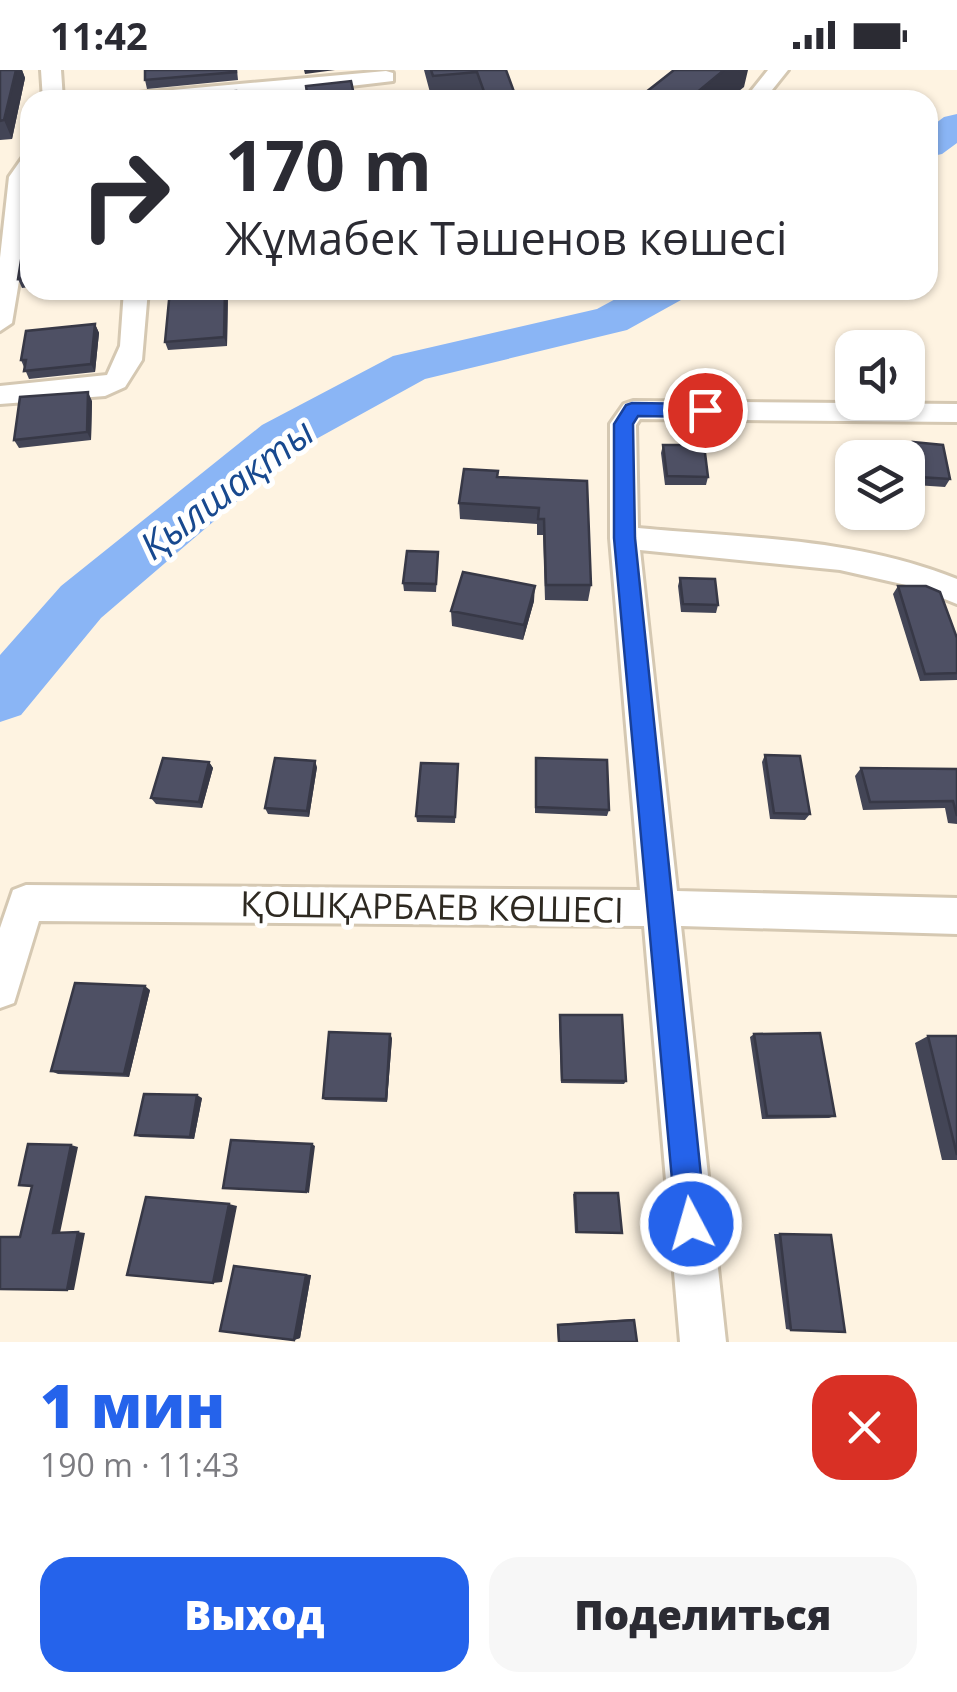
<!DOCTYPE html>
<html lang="ru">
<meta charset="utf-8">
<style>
body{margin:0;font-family:"Open Sans",sans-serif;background:#f7f7f7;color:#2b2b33;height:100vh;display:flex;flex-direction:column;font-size:38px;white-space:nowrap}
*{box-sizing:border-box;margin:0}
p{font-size:32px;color:#7c7c81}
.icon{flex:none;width:55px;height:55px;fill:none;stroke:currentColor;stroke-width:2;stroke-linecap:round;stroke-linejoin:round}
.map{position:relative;height:1272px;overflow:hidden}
.panel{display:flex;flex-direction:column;background:#fff;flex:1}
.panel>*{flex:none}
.banner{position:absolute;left:20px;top:20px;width:918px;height:210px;border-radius:30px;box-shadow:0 2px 8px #0004;background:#fff;color:#2b2b33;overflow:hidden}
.tools{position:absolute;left:835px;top:260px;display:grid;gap:20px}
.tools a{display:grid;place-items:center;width:90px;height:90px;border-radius:20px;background:#fff;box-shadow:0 2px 8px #0004;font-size:50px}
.pin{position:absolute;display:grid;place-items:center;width:85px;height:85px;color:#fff;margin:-42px;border:5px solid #fff;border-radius:50%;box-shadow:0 2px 10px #0007}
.me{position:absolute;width:110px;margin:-55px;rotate:354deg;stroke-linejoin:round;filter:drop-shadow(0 0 8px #0008)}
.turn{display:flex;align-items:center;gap:35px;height:210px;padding:0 40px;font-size:45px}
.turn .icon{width:130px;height:130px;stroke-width:2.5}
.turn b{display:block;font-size:70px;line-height:85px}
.round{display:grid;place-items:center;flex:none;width:105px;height:105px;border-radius:30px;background:#f7f7f7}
.headline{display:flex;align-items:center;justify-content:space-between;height:170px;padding:0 40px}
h1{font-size:60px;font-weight:800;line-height:75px;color:#2563eb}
.action{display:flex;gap:20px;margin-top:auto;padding:20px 40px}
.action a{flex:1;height:115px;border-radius:30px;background:#2563eb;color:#fff;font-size:40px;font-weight:800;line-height:115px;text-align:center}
.action a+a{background:#f7f7f7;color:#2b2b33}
.status{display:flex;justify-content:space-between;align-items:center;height:70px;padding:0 50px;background:#fff;direction:ltr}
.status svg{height:28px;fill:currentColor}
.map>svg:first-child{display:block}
</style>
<div class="status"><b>11:42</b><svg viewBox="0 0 49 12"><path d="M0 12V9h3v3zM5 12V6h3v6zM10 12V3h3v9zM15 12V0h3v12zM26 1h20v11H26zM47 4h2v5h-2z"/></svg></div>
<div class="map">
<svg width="957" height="1272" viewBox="0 0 957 1272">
<rect width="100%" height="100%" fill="#fef3e1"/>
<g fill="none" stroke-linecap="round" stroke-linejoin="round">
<path fill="#8ab5f5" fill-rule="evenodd" d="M 957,44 L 957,73 L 942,84 L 928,87 L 928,59 L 944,47 Z
M 632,220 L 688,220 L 681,230 L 627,260 L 425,309 L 298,379 L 101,548 L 21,645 L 0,652 L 0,585 L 61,516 L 262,355 L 393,286 L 597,239 Z"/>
<g stroke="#d5c8b2" stroke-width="6">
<path id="minor" d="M 41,0 L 61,0 L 63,30 L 43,30 Z
M 768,0 L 788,0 L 764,30 L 744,30 Z
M 386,1 L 393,3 L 393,11 L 291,23 L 292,30 L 272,30 L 272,25 L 118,30 L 128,24 Z
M 30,85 L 28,157 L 12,253 L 0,261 L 0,188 L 9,107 L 23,87 Z
M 124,220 L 148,220 L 142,290 L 125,317 L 105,326 L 0,334 L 0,316 L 107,305 L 120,276 Z
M 633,331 L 957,334 L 957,352 L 640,349 L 636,355 L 638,458 C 745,468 856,468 957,509 L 957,534 L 915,517 L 840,500 L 640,480 L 677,821 L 957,828 L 957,864 L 681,856 L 726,1272 L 680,1272 L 644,856 L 39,851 L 14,933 L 0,938 L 0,858 L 13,820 L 26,815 L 640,820 L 610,468 L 610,354 L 624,334 Z"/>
</g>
<use href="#minor" fill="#fff" fill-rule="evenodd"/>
</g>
<path fill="#434556" d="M 0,0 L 22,0 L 25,8 L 12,69 L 0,70 Z
M 145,0 L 237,0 L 238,10 L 147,19 L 145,10 Z
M 424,0 L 506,0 L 517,30 L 432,30 Z
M 144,27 L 238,30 L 145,30 Z
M 30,177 L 30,217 L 22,218 L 18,209 Z
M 228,220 L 227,276 L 168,280 L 165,272 Z
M 95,254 L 99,263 L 95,302 L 29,309 L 21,290 Z
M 92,331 L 91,370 L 19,378 L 14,370 Z
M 913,372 L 950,409 L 945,417 L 915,415 L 908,381 Z
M 663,375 L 708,407 L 706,415 L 665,415 L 661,383 Z
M 498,407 L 587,411 L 591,515 L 588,531 L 545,530 L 543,465 L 537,465 L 537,454 L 460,449 L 459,433 Z
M 438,490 L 436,522 L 404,521 L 403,513 Z
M 680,508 L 718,535 L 716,543 L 681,542 L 678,516 Z
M 898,516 L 957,568 L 957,610 L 920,611 L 893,524 Z
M 534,531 L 523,570 L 452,556 L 451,541 Z
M 765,685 L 810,744 L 805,750 L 770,749 L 762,692 Z
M 209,692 L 213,698 L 202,738 L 156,734 L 151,728 Z
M 535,695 L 609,740 L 607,746 L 535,743 Z
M 317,697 L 309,747 L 268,744 L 265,738 Z
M 861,698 L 957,699 L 957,754 L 948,753 L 945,738 L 863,740 L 855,706 Z
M 458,700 L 455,753 L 417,752 L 416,746 Z
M 150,920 L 129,1007 L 58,1004 L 51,1001 Z
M 560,945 L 626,1011 L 624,1014 L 561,1013 L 559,948 Z
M 754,964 L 835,1046 L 829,1048 L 762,1049 L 750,967 Z
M 928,966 L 957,966 L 957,1090 L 942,1090 L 915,973 Z
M 392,968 L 387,1032 L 325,1030 L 323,1028 Z
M 202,1028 L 194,1069 L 140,1067 L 135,1065 Z
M 575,1123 L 622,1163 L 575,1163 L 573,1124 Z
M 774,1164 L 780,1164 L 791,1260 L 786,1259 Z
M 234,1196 L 311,1205 L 300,1268 L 294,1270 Z
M 632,1249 L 634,1250 L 637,1272 L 558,1272 L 557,1254 Z"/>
<path fill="#373846" d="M 16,0 L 22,0 L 25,8 L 12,69 L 4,50 Z
M 304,0 L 335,0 L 305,4 Z
M 724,0 L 748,0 L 744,17 L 728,30 L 689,30 Z
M 225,220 L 228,220 L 227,276 L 224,267 Z
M 95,254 L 99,263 L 95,302 L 91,294 Z
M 88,322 L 92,331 L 91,370 L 87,362 Z
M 535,516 L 534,531 L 523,570 L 524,555 Z
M 315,691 L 317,697 L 309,747 L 307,741 Z
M 209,692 L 213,698 L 202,738 L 199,732 Z
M 145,916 L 150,920 L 129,1007 L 124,1004 Z
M 390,964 L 392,968 L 387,1032 L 386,1029 Z
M 197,1025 L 202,1028 L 194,1069 L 190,1067 Z
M 312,1074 L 315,1076 L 309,1123 L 306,1122 Z
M 71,1075 L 78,1077 L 60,1163 L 53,1163 Z
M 229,1134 L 237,1136 L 222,1212 L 213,1213 Z
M 78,1162 L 85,1163 L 74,1220 L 67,1220 Z
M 306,1205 L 311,1205 L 300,1268 L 294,1270 Z"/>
<path fill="#4e5064" stroke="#373846" stroke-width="2.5" d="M 0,0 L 16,0 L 4,50 L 0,51 Z
M 145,0 L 236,0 L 236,2 L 145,10 Z
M 431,0 L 506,0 L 517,30 L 487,30 L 477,2 L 433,6 Z
M 674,0 L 724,0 L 689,29 L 636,30 Z
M 351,11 L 355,30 L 308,30 L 306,16 Z
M 236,21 L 236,30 L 175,30 L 144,27 Z
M 30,177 L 30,208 L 18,209 L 23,178 Z
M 170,220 L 225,220 L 224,267 L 165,272 Z
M 95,254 L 91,294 L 24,301 L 26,290 L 21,290 L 26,261 Z
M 88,322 L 87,362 L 14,370 L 20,327 Z
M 913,372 L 943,375 L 950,409 L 919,407 Z
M 663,375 L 704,375 L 708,407 L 667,406 Z
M 464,399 L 498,401 L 497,407 L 587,411 L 591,515 L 546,515 L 544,449 L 538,449 L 539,438 L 459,433 Z
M 407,481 L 438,482 L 436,514 L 403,513 Z
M 463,502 L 535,516 L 524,555 L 451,541 Z
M 680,508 L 715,509 L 718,535 L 683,534 Z
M 898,516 L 926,516 L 940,522 L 957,568 L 957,603 L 925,604 Z
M 765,685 L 800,686 L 810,744 L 774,743 Z
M 163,688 L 209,692 L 199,732 L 151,728 Z
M 275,688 L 315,691 L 307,741 L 265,738 Z
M 536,688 L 607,690 L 609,740 L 536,737 Z
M 421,693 L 458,694 L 455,747 L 416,746 Z
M 861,698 L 957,699 L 957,746 L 953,731 L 870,732 Z
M 75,913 L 145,916 L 124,1004 L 51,1001 Z
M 560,945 L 622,945 L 626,1011 L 562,1010 Z
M 329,962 L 390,964 L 386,1029 L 323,1028 Z
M 820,963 L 835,1046 L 767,1046 L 754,964 Z
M 928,966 L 957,966 L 957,1085 Z
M 144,1024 L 197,1025 L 190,1067 L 135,1065 Z
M 231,1070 L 312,1074 L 306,1122 L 223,1118 Z
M 28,1074 L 71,1075 L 53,1163 L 78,1162 L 67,1220 L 0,1219 L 0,1167 L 20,1167 L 32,1116 L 19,1115 Z
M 575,1123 L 618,1123 L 622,1163 L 577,1162 Z
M 146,1127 L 229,1134 L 213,1213 L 127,1205 Z
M 780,1164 L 831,1165 L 845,1262 L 791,1260 Z
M 234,1196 L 306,1205 L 294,1270 L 220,1261 Z
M 634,1250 L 637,1272 L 559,1272 L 558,1255 Z"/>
<path fill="#2563eb" stroke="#184099" stroke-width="2.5" d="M 632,333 L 705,334 L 714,340 L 705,347 L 638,346 L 633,354 L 635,468 L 706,1154 L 702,1164 L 691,1169 L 680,1164 L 676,1154 L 614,468 L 614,354 L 626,335 Z"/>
<g text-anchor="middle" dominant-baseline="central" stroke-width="10" stroke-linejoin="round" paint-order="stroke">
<g font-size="35" fill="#2e2921" stroke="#fff">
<text transform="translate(432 836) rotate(1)">ҚОШҚАРБАЕВ КӨШЕСІ</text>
</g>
<g font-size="38" font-style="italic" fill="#18498f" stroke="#fff">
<text transform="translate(226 418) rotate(-37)">Қылшақты</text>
</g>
</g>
</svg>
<div class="tools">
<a><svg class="icon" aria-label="sound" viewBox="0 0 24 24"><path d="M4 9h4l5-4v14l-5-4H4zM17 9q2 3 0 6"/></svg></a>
<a><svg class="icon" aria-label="layers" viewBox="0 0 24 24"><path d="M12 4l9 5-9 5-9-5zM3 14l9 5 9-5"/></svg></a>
</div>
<div class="pin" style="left:705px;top:340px;background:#d93025"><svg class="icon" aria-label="arrive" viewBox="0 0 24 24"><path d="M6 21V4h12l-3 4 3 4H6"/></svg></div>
<svg class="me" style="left:691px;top:1154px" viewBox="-20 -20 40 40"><circle r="17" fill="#2563eb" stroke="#fff" stroke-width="3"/><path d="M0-11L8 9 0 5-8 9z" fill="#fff"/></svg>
<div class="banner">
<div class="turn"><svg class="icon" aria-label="right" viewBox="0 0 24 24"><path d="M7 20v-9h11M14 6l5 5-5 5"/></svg><div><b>170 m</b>Жұмабек Тәшенов көшесі</div></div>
</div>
</div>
<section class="panel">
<div class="headline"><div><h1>1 мин</h1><p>190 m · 11:43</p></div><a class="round" style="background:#d93025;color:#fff"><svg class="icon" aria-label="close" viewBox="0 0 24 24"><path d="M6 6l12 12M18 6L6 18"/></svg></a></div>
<div class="action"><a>Выход</a><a>Поделиться</a></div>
</section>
